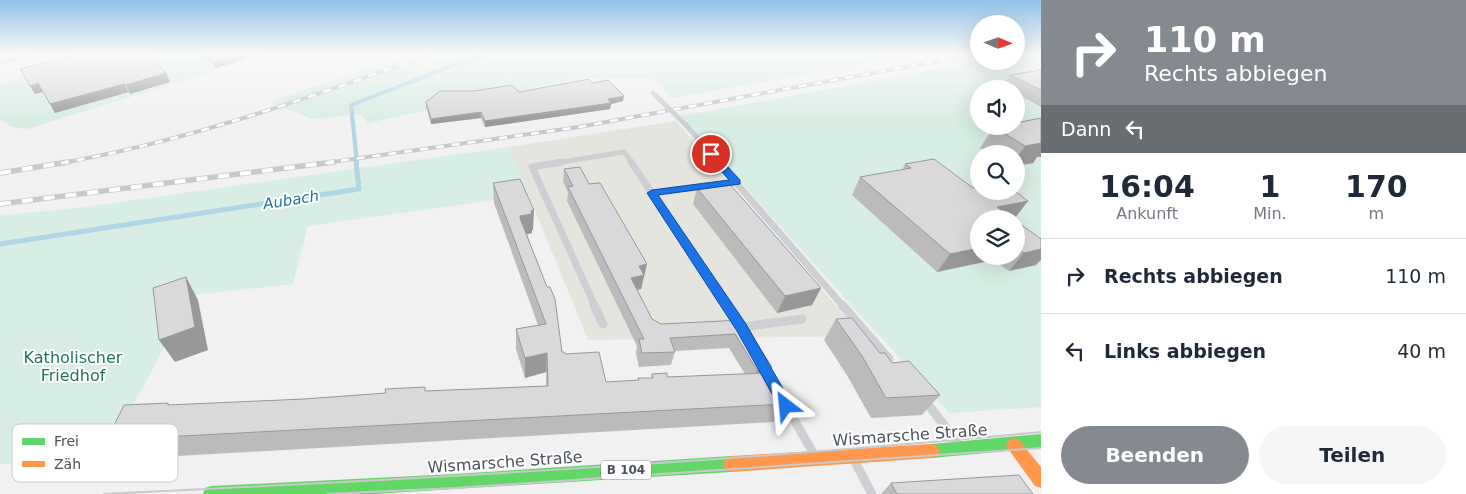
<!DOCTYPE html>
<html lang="de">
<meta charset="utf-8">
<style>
body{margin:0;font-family:"DejaVu Sans",sans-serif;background:#f6f6f7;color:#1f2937;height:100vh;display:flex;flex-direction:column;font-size:19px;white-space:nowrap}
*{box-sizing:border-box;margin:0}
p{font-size:16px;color:#747a83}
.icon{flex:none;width:28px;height:28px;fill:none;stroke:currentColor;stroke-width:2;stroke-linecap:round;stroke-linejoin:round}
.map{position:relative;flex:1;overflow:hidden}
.sheet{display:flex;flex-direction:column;background:#fff;width:425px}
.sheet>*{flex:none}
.banner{background:#848a90;color:#fff;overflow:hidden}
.needle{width:32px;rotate:92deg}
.buttons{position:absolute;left:970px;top:15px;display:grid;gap:10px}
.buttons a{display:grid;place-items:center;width:55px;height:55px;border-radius:50%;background:#fff;box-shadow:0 5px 20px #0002;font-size:25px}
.pin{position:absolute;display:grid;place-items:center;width:42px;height:42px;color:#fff;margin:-21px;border:2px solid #fff;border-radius:50%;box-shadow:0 1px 5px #0007}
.me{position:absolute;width:55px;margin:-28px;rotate:331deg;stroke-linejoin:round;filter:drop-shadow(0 0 4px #0008)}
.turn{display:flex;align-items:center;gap:18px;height:105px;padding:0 20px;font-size:22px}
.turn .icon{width:65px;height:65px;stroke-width:2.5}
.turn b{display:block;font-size:35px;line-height:42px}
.then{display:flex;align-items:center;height:48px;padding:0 20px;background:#0003;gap:10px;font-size:19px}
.eta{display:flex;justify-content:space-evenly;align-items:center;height:85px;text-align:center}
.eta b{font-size:30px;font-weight:600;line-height:35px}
.button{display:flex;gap:10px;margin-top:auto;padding:10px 20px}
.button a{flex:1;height:58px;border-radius:30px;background:#848a90;color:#fff;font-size:20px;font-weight:600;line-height:58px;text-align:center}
.button a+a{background:#f6f6f7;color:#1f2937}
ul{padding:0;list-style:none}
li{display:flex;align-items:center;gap:15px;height:75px;padding:0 20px;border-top:1px solid #e0e1e3}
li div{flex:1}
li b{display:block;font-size:19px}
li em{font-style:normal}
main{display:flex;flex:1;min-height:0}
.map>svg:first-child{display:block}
</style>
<main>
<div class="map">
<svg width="1041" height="494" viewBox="0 0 1041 494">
<rect width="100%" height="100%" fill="#f1f1f1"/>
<path fill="#e5e5df" d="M 676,121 L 862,336 L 588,340 L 509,147 Z"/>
<path fill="#d8ede3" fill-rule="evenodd" d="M 101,54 L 270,54 L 27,129 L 10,126 L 0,120 L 0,84 L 20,78 L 20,76 Z
M 412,54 L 921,54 L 672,98 L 653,78 L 578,78 L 368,123 L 361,114 L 312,119 L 269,102 Z
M 1022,54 L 1041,54 L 1041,407 L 949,413 L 681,116 L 982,61 L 1016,61 L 1016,55 ZM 979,89 L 1016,89 L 1016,126 L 979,126 ZM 979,154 L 1016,154 L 1016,191 L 979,191 ZM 979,219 L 1016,219 L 1016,256 L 979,256 Z
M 509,147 L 529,195 L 308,226 L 293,284 L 192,295 L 104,460 L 0,464 L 0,215 L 70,209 Z"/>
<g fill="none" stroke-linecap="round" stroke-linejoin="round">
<path stroke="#b1d6e6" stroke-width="4" d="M 357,163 L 351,105 L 483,54"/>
<path stroke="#b1d6e6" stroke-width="5" d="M 0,244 L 359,189 L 356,162"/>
<path stroke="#cdcfd2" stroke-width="5" d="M 0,62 L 32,54
M 686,125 L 719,163
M 555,163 L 624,152 L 632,163"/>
<path stroke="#cdcfd2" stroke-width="7" d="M 562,162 L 532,167 L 595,306
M 631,162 L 728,306
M 718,162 L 843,306
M 652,193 L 736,182"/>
<path stroke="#cdcfd2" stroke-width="9" d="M 594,305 L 603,324
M 727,305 L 742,327
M 842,305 L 889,359
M 742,327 L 802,319
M 764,367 L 812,451
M 924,399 L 957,442
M 855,462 L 872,494"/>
<path fill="#63d668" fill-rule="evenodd" d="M 1041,434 L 1041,448 L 932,458 L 927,456 L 924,451 L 927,446 L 932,444 Z
M 731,456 L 737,459 L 739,464 L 737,469 L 731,472 L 374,494 L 203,494 L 205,488 L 211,486 L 455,474 Z"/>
<path fill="#ff974d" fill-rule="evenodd" d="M 1014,438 L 1019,440 L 1041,467 L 1041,488 L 1035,486 L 1009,450 L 1006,445 L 1009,440 Z
M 932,444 L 937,446 L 940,451 L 937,456 L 932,458 L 731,472 L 725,469 L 723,464 L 725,459 L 731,456 Z"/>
<path stroke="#c7c9cb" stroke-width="2" d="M 104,494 C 417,479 729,462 1041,432
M 327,494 L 455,488 L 1041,448"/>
<g stroke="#c7c9cb" stroke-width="4">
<path id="rail-far1" d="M 61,163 C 189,141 310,97 432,54
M 325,163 L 579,127 L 976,54"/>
</g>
<g stroke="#c7c9cb" stroke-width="5.5">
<path id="rail" d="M 0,173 L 68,162
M 0,204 L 334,162"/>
</g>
<use href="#rail-far1" stroke="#fff" stroke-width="2.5" stroke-dasharray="8" stroke-linecap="butt"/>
<use href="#rail" stroke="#fff" stroke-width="4" stroke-dasharray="11" stroke-linecap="butt"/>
<path stroke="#cdcfd2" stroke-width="5" d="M 653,93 L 686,125"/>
</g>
<path fill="#bbbbbc" d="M 201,54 L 263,54 L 216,68 Z
M 1041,70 L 1041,107 L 1016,93 L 1016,89 L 1008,89 L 1003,86 L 1010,75 Z
M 592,83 L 623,101 L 611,104 L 610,109 L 485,127 L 481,118 L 431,124 L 426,107 L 426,102 L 519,92 Z
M 1041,118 L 1041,157 L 1037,157 L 1033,163 L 1016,166 L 1016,154 L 989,154 L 980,148 L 994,127 Z
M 905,164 L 1015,218 L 1013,219 L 979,256 L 1016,256 L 1016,221 L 1036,265 L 1009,271 L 993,260 L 937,272 L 852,195 L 860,177 L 902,170 Z
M 564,169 L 589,184 L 647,264 L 641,289 L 637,290 L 652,319 L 661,324 L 742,320 L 772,367 L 767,376 L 785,404 L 774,422 L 125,459 L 107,440 L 168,403 L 169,405 L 304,399 L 425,391 L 546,386 L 546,372 L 525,378 L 516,349 L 516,329 L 538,325 L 494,203 L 493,183 L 533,230 L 532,230 L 532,233 L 527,234 L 562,352 L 606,382 L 638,380 L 638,378 L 651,378 L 652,374 L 667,377 L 745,374 L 729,348 L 675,351 L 671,365 L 639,367 L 636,353 L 637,346 L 567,201 L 568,192 L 563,182 Z
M 697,188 L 821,288 L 812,305 L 777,313 L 693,204 Z
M 836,319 L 892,363 L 940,395 L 922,415 L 871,418 L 848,377 L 824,340 Z
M 891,483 L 1033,494 L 881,494 Z"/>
<path fill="#989899" d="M 242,54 L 263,54 L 216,68 L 214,62 Z
M 166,73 L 170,82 L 130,94 L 126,85 Z
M 38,83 L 43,92 L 35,94 L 30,86 Z
M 124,84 L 129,92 L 55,113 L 50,104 Z
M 624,96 L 623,101 L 611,104 L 610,109 L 485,127 L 485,121 Z
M 481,112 L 481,118 L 431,124 L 431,119 Z
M 1041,140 L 1041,157 L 1037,157 L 1033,163 L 1016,166 L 1016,158 L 1025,146 Z
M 1028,201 L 1015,218 L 1012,219 L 997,207 Z
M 534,210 L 533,230 L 532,230 L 532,233 L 520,236 L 520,216 Z
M 979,248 L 979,256 L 996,256 L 993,260 L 937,272 L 950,254 Z
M 1041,249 L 1041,260 L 1036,265 L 1009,271 L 1024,253 Z
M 647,264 L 641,289 L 628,292 L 631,278 L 639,266 Z
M 186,277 L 198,300 L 208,350 L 175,362 L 159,340 Z
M 821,288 L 812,305 L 777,313 L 785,296 Z
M 547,353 L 546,372 L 525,378 L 525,358 Z
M 772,367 L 765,380 L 751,383 L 757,370 Z"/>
<path fill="#d9d9db" stroke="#989899" d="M 78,54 L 148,54 L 166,73 L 126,85 L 124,84 L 50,104 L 38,83 L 30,86 L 20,69 Z
M 205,54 L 242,54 L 214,62 Z
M 1041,70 L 1041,90 L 1010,75 Z
M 589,79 L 592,83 L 608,80 L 624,96 L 608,99 L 611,103 L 485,121 L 481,112 L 431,119 L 426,102 L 440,91 L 474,91 L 512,85 L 519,92 Z
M 1041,118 L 1041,143 L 1025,146 L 994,127 L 1016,126 L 1016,123 Z
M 934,159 L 973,188 L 979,186 L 979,191 L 1015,191 L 1028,201 L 997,207 L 1014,219 L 979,219 L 979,248 L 950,254 L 860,177 L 911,168 L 905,164 Z
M 580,167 L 589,184 L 600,183 L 647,264 L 639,266 L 644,275 L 631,278 L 652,319 L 661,324 L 742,320 L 772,367 L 757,370 L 735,334 L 670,338 L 675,352 L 642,353 L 639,339 L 644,339 L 568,187 L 573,186 L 564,169 Z
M 520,179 L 534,210 L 531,211 L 532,214 L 520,216 L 520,218 L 547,287 L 550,287 L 555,299 L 562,352 L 564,352 L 565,354 L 599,352 L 606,382 L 639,380 L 638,378 L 653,378 L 652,374 L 667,373 L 667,377 L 765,373 L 785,404 L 107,440 L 124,405 L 168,403 L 168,405 L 304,399 L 386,393 L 385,389 L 425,387 L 425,391 L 548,386 L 547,353 L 525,358 L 516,329 L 546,324 L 493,183 Z
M 728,182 L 821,288 L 785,296 L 697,188 Z
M 1016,221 L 1041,239 L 1041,249 L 1024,253 L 1016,248 Z
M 186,277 L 195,327 L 159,340 L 153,288 Z
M 852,318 L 880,353 L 885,353 L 892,363 L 909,361 L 940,395 L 886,398 L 862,356 L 836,319 Z
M 1019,475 L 1033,494 L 896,494 L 897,494 L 891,483 Z"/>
<linearGradient id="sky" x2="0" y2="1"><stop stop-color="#92c2e7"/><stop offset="0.44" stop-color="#f9f9f9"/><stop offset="1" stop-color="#f9f9f9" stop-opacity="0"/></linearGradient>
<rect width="1041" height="123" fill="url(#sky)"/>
<path fill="#1a73e8" stroke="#114b97" d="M 711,151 L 714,152 L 740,180 L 740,184 L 658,195 L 746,324 L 793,406 L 791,410 L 786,412 L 781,410 L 737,331 L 647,193 L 652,190 L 729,180 L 706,154 Z"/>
<g text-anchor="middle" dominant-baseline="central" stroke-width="4" stroke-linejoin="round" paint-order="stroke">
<rect fill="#fff" stroke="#80868c" stroke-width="1" x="601" y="460.5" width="50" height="19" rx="4"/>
<g font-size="12" font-weight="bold" fill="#4a525b">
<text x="626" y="470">B 104</text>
</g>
<g font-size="15" font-style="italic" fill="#1d749c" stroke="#fff">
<text transform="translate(291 200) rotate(-9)">Aubach</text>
</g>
<g font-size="16" fill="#227554" stroke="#fff">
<text x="73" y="357">Katholischer<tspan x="73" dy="18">Friedhof</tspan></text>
</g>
<g font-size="16" fill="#4a525b" stroke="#fff">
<text transform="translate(910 435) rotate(-4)">Wismarsche Straße</text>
<text transform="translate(505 462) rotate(-4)">Wismarsche Straße</text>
</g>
</g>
<rect x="12" y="424" width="166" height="58" rx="8" fill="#fff" stroke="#c9cbce" stroke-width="1"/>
<rect x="22" y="438" width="23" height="7" fill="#63d668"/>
<rect x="22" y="461" width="23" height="6" fill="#ff974d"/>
<g font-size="14" fill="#4a525b">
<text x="54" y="446">Frei</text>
<text x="54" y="469">Zäh</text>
</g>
</svg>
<div class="buttons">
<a><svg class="needle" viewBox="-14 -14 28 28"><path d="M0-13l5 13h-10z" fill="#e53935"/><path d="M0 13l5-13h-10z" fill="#747a83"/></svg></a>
<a><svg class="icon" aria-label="sound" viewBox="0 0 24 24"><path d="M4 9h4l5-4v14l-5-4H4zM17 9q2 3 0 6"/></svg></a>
<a><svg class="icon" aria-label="search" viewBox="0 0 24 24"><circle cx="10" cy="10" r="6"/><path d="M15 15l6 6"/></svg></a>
<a><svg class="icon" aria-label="layers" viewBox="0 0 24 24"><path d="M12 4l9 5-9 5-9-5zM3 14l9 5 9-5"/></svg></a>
</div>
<div class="pin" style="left:711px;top:154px;background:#d93025"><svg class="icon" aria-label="arrive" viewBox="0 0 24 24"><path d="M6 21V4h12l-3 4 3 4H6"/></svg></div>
<svg class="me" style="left:786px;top:406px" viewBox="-20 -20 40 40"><path d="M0-17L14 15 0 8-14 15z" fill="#1a73e8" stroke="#fff" stroke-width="4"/></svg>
</div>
<section class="sheet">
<div class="banner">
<div class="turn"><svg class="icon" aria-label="right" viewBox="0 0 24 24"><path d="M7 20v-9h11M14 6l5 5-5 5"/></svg><div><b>110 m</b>Rechts abbiegen</div></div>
<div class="then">Dann<svg class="icon" aria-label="left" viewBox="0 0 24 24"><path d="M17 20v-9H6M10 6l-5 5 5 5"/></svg></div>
</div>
<div class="eta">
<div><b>16:04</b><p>Ankunft</p></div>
<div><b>1</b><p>Min.</p></div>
<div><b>170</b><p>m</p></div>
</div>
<ul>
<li><svg class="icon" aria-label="right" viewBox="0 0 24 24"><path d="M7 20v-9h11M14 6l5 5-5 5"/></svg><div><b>Rechts abbiegen</b></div><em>110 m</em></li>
<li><svg class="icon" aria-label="left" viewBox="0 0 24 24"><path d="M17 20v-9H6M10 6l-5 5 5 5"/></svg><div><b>Links abbiegen</b></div><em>40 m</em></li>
</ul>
<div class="button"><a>Beenden</a><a>Teilen</a></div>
</section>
</main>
